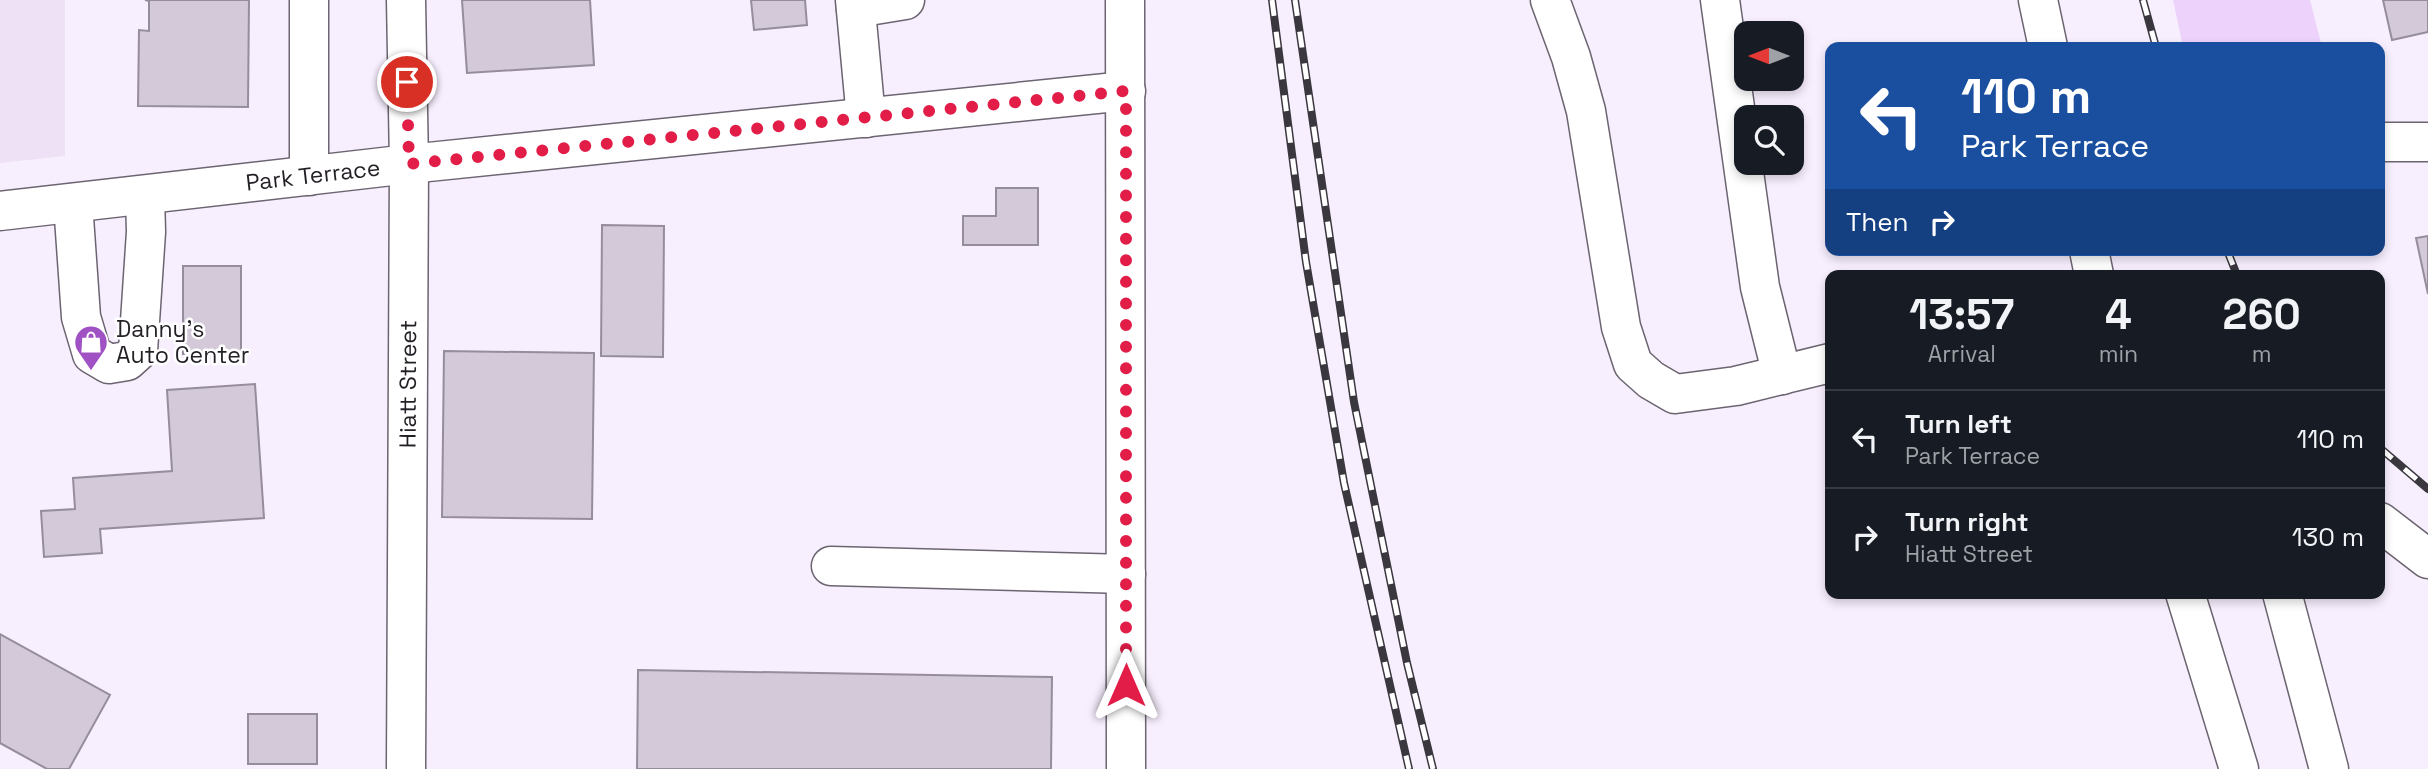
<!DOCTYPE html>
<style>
body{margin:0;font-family:"Space Grotesk",sans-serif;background:#20242c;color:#f1f3f6;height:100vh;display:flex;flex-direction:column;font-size:26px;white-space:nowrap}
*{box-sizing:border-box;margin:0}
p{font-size:23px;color:#9ea1a6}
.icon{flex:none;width:38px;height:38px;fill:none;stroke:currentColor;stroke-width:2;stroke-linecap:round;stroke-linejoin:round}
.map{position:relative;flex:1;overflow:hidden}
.sheet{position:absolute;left:1825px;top:270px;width:560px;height:329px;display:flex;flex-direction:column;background:#171b24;border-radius:14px;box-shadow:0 4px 10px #0003}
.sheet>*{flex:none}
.guide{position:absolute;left:1825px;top:42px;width:560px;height:214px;border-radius:14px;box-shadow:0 4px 10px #0003;background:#1a4fa0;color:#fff;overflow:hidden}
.needle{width:46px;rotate:270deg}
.tools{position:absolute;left:1734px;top:21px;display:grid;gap:14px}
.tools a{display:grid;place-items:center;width:70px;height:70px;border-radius:14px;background:#171b24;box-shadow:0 4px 10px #0003;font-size:35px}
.pin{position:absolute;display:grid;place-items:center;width:60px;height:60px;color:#fff;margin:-30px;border:4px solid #fff;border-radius:50%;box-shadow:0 2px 7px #0007}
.me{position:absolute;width:77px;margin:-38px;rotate:0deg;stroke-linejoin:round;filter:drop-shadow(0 0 5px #0008)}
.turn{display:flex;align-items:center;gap:24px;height:147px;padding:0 21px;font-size:32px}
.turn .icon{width:91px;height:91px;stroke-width:2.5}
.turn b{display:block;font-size:49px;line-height:60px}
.then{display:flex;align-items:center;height:66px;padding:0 21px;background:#0003;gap:14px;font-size:26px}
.eta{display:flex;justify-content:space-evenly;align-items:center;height:119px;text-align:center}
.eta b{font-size:42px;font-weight:600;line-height:49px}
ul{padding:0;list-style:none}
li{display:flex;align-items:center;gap:21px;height:98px;padding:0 21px;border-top:2px solid #363941}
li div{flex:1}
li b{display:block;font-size:26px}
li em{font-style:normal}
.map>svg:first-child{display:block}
</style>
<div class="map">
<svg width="2428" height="769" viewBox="0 0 2428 769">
<rect width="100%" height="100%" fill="#f8effe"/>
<path fill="#eee1f6" d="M 0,0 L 65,0 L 65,156 L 0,163 Z"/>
<path fill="#edd3fb" d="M 2173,0 L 2310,0 L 2322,47 L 2183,47 Z"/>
<path fill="#d3c9d8" stroke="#958d9a" stroke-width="2" d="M 145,0 L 249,0 L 248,107 L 138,106 L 139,30 L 149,31 L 149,1 Z
M 462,0 L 590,0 L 594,65 L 467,73 Z
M 751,0 L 805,0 L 807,25 L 754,30 Z
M 2383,0 L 2428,0 L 2428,32 L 2392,40 Z
M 996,188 L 1038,188 L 1038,245 L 963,245 L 963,216 L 996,216 Z
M 602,225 L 664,226 L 663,357 L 601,356 Z
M 2428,236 L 2428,294 L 2416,238 Z
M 183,266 L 241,266 L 241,354 L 183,354 Z
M 444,351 L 594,353 L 592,519 L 442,517 Z
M 255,384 L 264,518 L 100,529 L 102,553 L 44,557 L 41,511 L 75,509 L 73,478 L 172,471 L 167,390 Z
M 0,634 L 110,695 L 69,769 L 47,769 L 0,743 Z
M 638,670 L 1052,677 L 1051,769 L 637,769 Z
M 248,714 L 317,714 L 317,764 L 248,764 Z"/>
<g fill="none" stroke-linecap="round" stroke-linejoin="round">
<g stroke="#6c6470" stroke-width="41">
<g id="minor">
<path d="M 309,0 L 309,176"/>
<path d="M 855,0 L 866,118"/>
<path d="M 1125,0 L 1126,769"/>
<path d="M 1550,0 L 1571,57 L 1586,111 L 1621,327 L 1633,364 L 1651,380 L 1675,394 L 1736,386 L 1830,363"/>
<path d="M 1720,0 L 1760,287 L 1782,375"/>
<path d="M 2038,0 L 2048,47"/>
<path d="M 856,8 L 905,0"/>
<path d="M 2380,142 L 2428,142"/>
<path d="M 73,203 L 81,317 L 92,354 L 109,364 L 127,361 L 138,351 L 146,232 L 145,195"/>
<path id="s1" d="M 0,211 L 409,164 L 1126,91"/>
<path d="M 2089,250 L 2094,275"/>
<path d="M 2380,522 L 2428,559"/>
<path d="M 831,566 L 1126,574"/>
<path d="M 2185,593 L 2239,769"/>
<path d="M 2282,593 L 2329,769"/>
<path id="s2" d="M 406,769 L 409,164 L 406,0"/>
</g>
</g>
<use href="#minor" stroke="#fff" stroke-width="38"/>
<g stroke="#3b373e" stroke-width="8">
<path id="rail" d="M 1272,0 L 1306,262 L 1344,483 L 1409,769
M 1295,0 L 1354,402 L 1407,663 L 1433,769
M 2143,0 L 2156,47
M 2227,250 L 2237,275
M 2380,448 L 2428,489"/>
</g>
<use href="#rail" stroke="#fff" stroke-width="5" stroke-dasharray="16" stroke-linecap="butt"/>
</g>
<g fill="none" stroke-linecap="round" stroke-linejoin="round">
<path stroke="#e11d48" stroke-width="12" stroke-dasharray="0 21.6" d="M 407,82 L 409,164 L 1126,91 L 1126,685"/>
</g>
<defs>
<g id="shop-pin" transform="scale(1.75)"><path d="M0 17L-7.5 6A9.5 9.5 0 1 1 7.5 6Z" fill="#a052c4" stroke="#fff"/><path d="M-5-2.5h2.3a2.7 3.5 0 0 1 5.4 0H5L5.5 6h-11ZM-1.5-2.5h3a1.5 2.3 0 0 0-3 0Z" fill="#fff"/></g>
</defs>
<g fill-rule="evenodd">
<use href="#shop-pin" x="91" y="342"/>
</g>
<g text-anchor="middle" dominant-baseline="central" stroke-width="5" stroke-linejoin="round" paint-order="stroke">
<g font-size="23" fill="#231f25" stroke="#fff">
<text stroke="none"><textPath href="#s1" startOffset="315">Park Terrace</textPath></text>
<text stroke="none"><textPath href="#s2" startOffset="385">Hiatt Street</textPath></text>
</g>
<g font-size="23" fill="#231f25" stroke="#fff" text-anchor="start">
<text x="116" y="329">Danny's<tspan x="116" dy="26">Auto Center</tspan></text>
</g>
</g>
</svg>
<div class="tools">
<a><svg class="needle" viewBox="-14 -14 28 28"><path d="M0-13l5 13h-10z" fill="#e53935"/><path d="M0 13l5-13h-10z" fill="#9ea1a6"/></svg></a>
<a><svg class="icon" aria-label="search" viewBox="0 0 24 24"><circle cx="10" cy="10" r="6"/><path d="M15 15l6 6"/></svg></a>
</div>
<div class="pin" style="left:407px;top:82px;background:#d93025"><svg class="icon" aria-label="arrive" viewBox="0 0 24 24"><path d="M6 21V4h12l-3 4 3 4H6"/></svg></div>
<svg class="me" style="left:1126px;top:685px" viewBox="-20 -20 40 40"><path d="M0-17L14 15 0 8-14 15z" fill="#e11d48" stroke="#fff" stroke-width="4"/></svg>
<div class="guide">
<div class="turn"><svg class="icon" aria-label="left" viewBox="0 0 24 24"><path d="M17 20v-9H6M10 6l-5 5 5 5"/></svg><div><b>110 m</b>Park Terrace</div></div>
<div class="then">Then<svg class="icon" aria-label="right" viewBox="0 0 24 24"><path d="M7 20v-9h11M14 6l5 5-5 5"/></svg></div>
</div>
<section class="sheet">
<div class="eta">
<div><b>13:57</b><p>Arrival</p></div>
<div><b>4</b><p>min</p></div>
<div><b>260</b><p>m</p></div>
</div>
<ul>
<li><svg class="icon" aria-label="left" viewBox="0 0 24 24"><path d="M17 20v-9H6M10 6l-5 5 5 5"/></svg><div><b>Turn left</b><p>Park Terrace</p></div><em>110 m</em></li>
<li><svg class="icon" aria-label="right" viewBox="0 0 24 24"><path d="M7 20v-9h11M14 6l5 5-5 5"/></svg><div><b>Turn right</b><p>Hiatt Street</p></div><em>130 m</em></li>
</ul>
</section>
</div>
